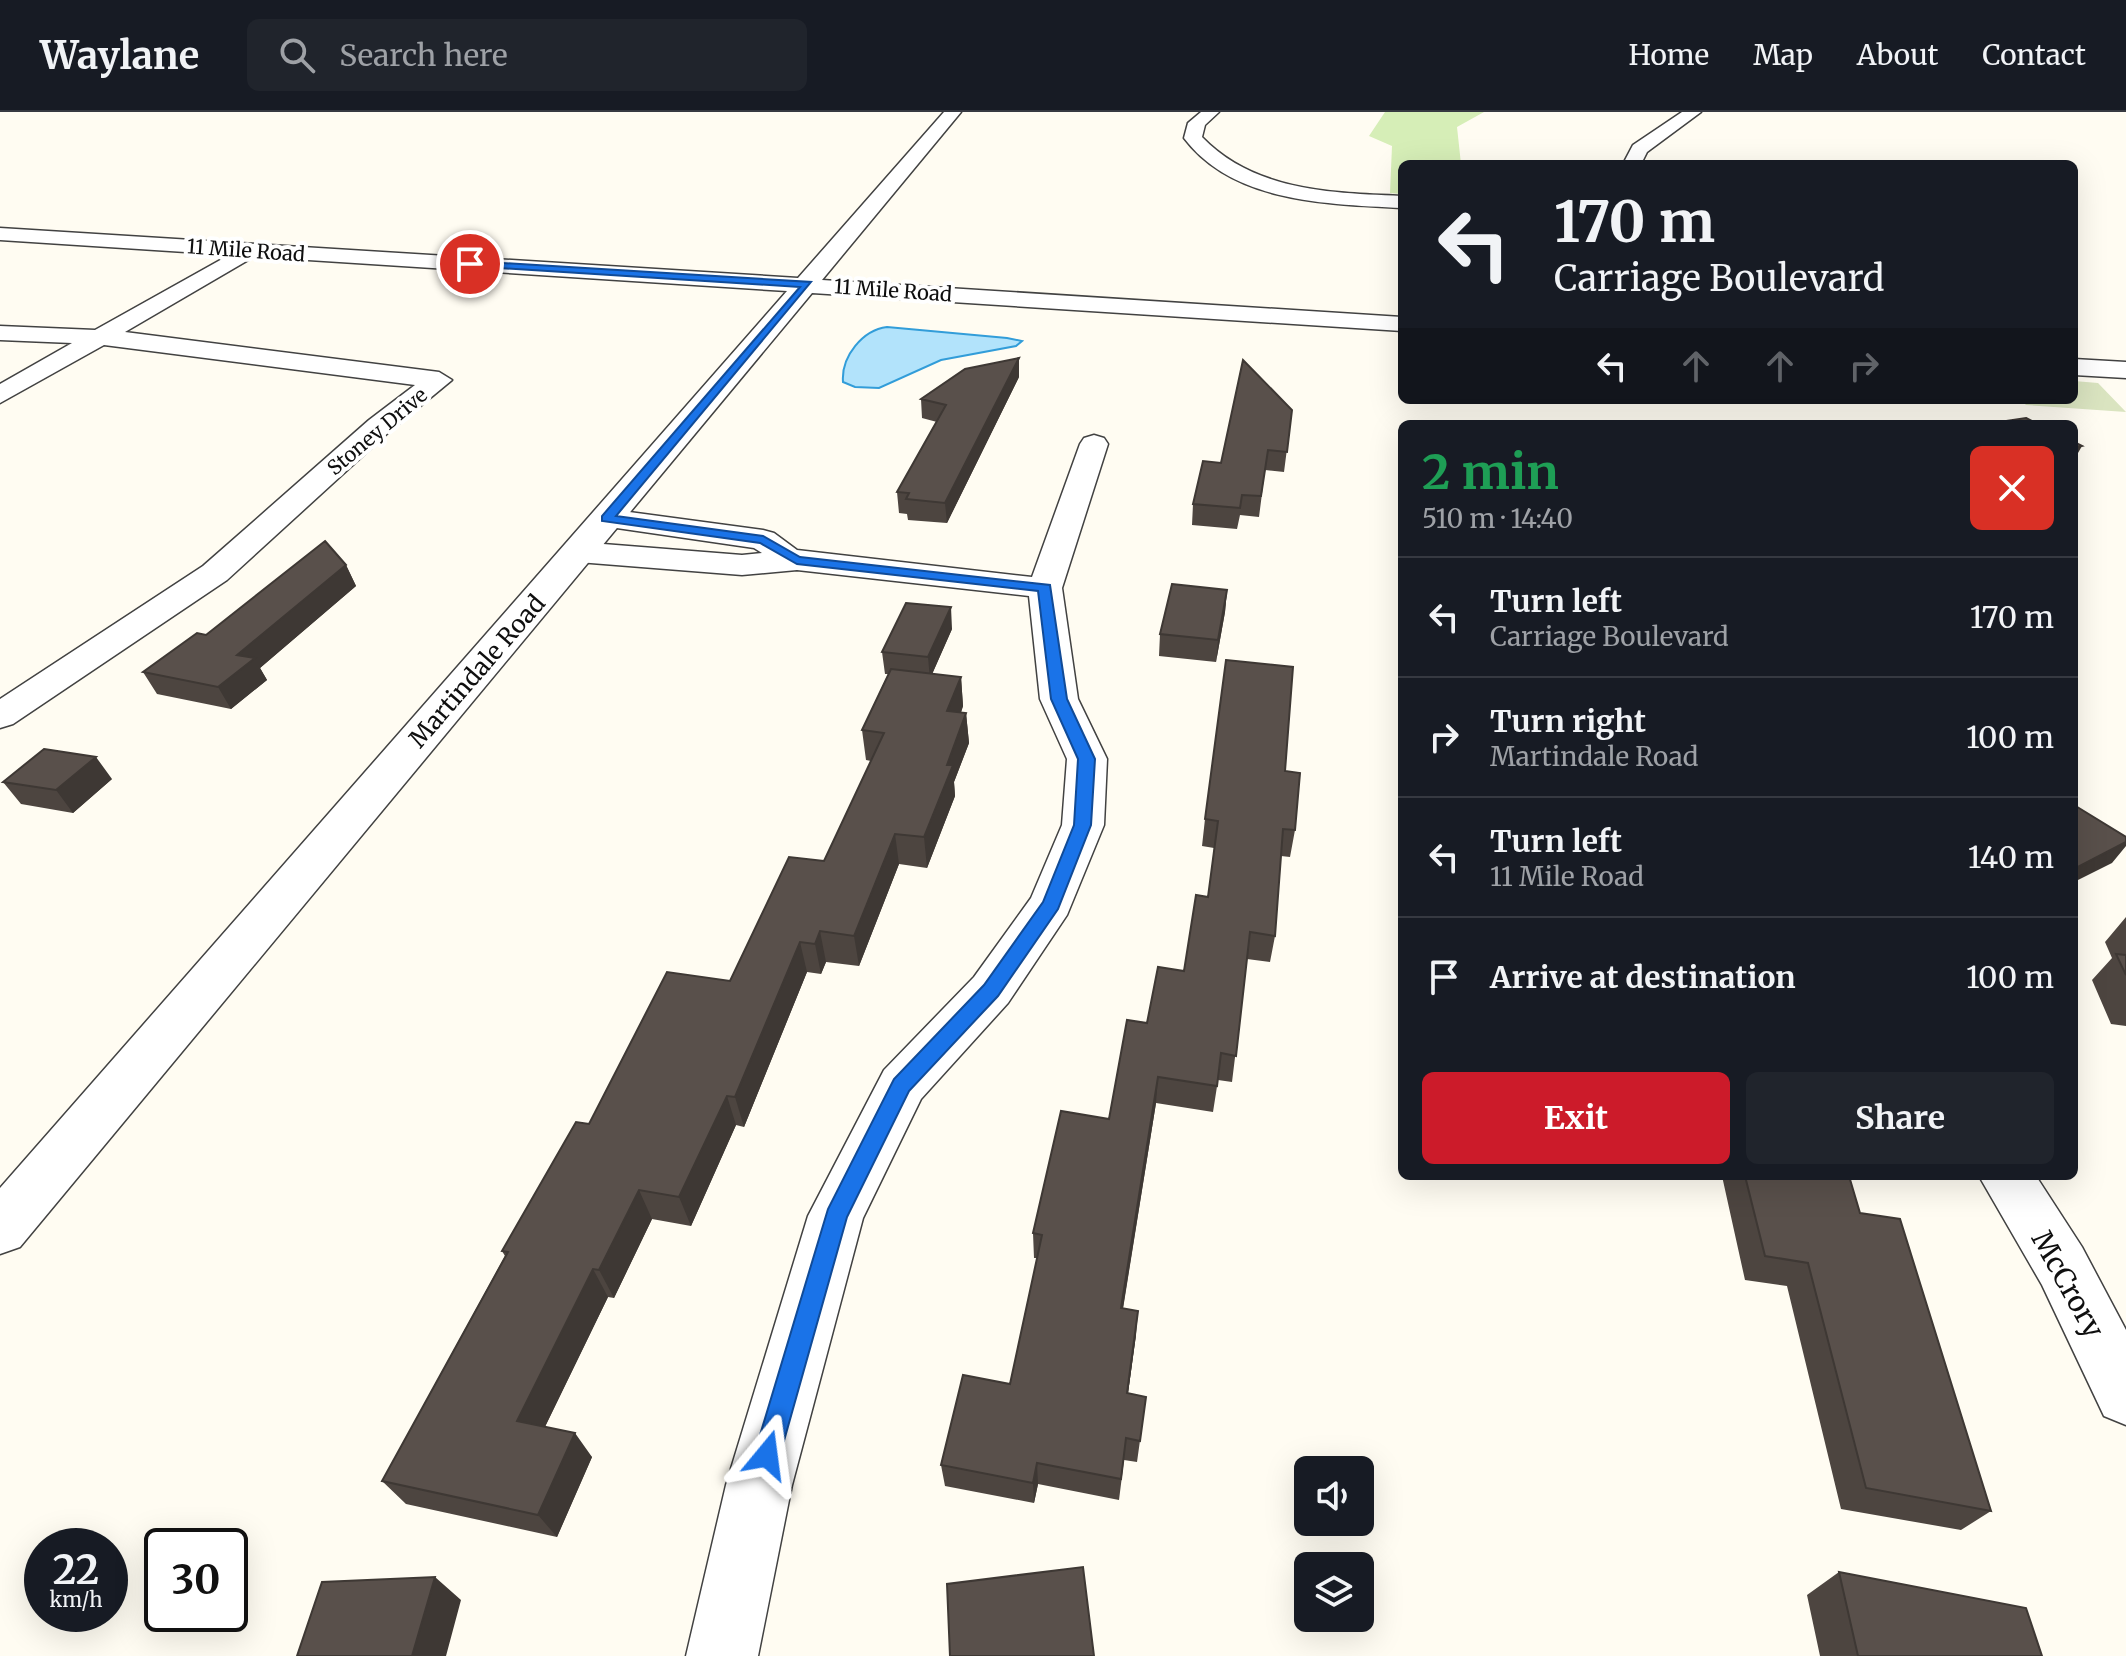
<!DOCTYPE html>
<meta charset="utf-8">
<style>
body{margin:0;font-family:Merriweather,serif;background:#20242c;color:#f1f3f6;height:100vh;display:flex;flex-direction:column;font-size:30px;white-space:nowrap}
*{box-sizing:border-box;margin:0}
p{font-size:26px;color:#9ea1a6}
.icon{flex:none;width:44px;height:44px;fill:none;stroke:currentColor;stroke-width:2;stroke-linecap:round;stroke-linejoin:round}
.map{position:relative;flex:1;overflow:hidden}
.sheet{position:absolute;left:1398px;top:308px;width:680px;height:760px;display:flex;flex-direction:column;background:#171b24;border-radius:12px;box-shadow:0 8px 32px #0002}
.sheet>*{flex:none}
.guide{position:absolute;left:1398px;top:48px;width:680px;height:244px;border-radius:12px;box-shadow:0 8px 32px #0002;background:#171b24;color:#f1f3f6;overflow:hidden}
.fabs{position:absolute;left:1294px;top:1344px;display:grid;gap:16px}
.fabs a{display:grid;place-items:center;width:80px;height:80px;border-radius:12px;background:#171b24;box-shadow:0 8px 32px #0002;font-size:40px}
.speed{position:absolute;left:24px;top:1416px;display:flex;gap:16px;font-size:40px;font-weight:700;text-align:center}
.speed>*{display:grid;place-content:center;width:104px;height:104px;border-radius:50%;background:#171b24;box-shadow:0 8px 32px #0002;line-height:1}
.speed small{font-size:20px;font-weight:400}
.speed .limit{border:4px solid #111;border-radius:12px;background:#fff;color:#111}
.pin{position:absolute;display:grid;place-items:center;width:68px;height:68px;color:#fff;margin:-34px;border:4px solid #fff;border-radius:50%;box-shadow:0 2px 8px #0007}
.me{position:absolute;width:88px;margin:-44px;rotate:16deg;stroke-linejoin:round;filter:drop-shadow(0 0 6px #0008)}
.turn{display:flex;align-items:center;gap:28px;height:168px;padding:0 24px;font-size:36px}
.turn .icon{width:104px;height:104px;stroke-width:2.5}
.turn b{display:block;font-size:56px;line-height:68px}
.lanes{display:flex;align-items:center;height:76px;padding:0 24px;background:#0003;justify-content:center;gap:40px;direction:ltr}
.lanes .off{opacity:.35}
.round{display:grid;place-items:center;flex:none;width:84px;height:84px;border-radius:12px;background:#20242c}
.summary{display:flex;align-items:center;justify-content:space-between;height:136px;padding:0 24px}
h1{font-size:48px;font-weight:700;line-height:60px;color:#1e9e55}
.button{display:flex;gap:16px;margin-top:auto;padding:16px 24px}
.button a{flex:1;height:92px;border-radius:12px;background:#cc1b2a;color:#fff;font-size:32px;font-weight:700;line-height:92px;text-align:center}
.button a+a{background:#20242c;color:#f1f3f6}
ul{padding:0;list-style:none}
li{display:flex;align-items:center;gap:24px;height:120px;padding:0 24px;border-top:2px solid #363941}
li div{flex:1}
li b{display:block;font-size:30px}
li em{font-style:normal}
header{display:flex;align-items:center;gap:48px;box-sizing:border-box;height:112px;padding:0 40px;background:#171b24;border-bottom:2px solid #363941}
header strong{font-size:38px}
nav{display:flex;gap:44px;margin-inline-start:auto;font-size:28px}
.search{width:560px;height:72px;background:#20242c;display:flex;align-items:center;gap:20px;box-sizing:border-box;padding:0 28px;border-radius:12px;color:#9ea1a6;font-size:30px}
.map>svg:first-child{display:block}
</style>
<header>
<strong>Waylane</strong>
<div class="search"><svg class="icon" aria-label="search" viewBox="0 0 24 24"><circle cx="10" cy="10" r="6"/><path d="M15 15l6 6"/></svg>Search here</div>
<nav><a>Home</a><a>Map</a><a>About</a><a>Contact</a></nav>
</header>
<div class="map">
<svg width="2126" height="1544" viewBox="0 0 2126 1544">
<rect width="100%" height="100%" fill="#fffcf2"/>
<path fill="#d6eeb7" d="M 1385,0 L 1484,0 L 1457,15 L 1461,52 L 1402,52 L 1402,82 L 1390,81 L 1392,34 L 1369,24 Z"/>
<path fill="#dae4c0" d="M 2074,269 L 2098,271 L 2126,300 L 2026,293 L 2021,288 L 2074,288 Z"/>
<path fill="#b2e3fb" stroke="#329dd9" stroke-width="2" d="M 887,215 L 1007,226 L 1022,229 L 1016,234 L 941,248 L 879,276 L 855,275 L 843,270 C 841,244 863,218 887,215 Z"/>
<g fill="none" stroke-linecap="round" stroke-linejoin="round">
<g stroke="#424242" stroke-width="3">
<path id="minor" d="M 1201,0 L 1219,0 L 1205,13 L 1202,25 C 1254,79 1331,81 1402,84 L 1402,96 C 1328,92 1233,91 1184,26 L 1188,11 Z
M 1682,0 L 1701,0 L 1647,40 L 1641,52 L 1623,52 L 1633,33 Z
M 249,132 L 260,138 L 257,143 L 125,220 L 439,260 L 452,268 L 389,320 L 227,468 L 13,612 L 0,616 L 0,587 L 203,454 L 369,308 L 415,273 L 104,233 L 0,291 L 0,272 L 72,231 L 0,228 L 0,214 L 95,218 Z
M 1094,323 L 1104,326 L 1108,332 L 1062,476 L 1078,587 L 1107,647 L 1104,713 L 1067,803 L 1008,891 L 921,987 L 863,1106 L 792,1373 L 758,1544 L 686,1544 L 726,1373 L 808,1104 L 884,958 L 974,865 L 1031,786 L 1062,713 L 1067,647 L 1040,587 L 1029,484 L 797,458 L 742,463 L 578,450 L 567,447 L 562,440 L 567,433 L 578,430 L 742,443 L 762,441 L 754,436 L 596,413 L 591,406 L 596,399 L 607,397 L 763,418 L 774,421 L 797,438 L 1032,465 L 1080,332 L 1084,326 Z
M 1979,1064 L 2036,1064 L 2082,1135 L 2126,1218 L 2126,1313 L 2104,1304 L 2042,1173 Z"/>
</g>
<g stroke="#424242" stroke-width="3">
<path id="tertiary" d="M 944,0 L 961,0 L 822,168 L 1402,205 L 1402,219 L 812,181 L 20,1135 L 0,1142 L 0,1076 L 787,179 L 0,128 L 0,116 L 798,166 Z
M 2074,247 L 2126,250 L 2126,266 L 2074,263 Z"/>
</g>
<use href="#minor" fill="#fff" fill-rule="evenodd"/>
<use href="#tertiary" fill="#fff" fill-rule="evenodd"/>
</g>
<path fill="#4d4540" d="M 1019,265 L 947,411 L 908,408 L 907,402 L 899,401 L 897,380 L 937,310 L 922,306 L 921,287 Z
M 1292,298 L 1284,360 L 1265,358 L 1259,405 L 1240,403 L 1237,417 L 1192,413 L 1193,392 L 1221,351 Z
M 346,453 L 356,474 L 260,556 L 267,568 L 231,597 L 157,582 L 143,560 L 206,523 Z
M 1227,478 L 1225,500 L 1216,550 L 1159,544 L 1160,522 Z
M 952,517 L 932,562 L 961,565 L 963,594 L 961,601 L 966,601 L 969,631 L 954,670 L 955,684 L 927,756 L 899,752 L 859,854 L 826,850 L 821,862 L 807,860 L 744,1015 L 736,1013 L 691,1114 L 652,1107 L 614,1186 L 608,1185 L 545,1315 L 592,1345 L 557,1425 L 406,1392 L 382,1369 L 505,1144 L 502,1139 L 589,1012 L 730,869 L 824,749 L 871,649 L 866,648 L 862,618 L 888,562 L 885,562 L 882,540 Z
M 1285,659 L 1295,718 L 1290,745 L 1281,744 L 1275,824 L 1270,850 L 1247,847 L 1232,970 L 1218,968 L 1213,1000 L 1156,991 L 1123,1197 L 1136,1223 L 1128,1281 L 1143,1307 L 1137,1350 L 1124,1348 L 1119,1388 L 1038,1372 L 1034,1391 L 945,1374 L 941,1353 L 1010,1272 L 1037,1146 L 1034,1146 L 1033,1121 L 1109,1007 L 1147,911 L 1184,859 L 1208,785 L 1214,736 L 1202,734 L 1205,707 Z
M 112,667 L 73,701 L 21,692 L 3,670 Z
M 2126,805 L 2126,914 L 2111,912 L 2092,868 L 2112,846 L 2105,830 Z
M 1722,1064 L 1849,1064 L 1860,1101 L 1991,1399 L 1961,1418 L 1841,1397 L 1787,1174 L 1745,1168 Z
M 1839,1460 L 2042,1544 L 1820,1544 L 1807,1483 Z"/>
<path fill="#3e3834" d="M 1019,246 L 1019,265 L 947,411 L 945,391 Z
M 2082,334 L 2074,348 L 2074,336 Z
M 346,453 L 356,474 L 260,556 L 267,568 L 231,597 L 218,575 L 237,543 Z
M 1227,478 L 1225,500 L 1216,550 L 1218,528 Z
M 951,495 L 952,517 L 930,567 L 928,545 Z
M 961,565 L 963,594 L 950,629 L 947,599 Z
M 966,601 L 969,631 L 954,670 L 955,684 L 927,756 L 924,725 L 947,653 Z
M 96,645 L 112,667 L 73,701 L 56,678 Z
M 895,722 L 899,752 L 859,854 L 854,824 Z
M 2126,730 L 2126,734 L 2112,751 L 2074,770 L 2074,757 Z
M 820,819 L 826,850 L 821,862 L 815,832 Z
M 800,830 L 807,860 L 744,1015 L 735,985 Z
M 1158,965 L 1156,991 L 1119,1220 L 1121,1196 Z
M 727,984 L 736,1013 L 691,1114 L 679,1085 Z
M 639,1078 L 652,1107 L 614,1186 L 599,1158 Z
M 593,1157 L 608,1185 L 536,1333 L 517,1309 Z
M 1138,1199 L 1136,1223 L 1125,1303 L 1127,1281 Z
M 575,1321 L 592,1345 L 557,1425 L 538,1403 Z
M 1037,1351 L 1038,1372 L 1034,1391 L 1033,1371 Z
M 435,1465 L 461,1488 L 446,1544 L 412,1544 Z"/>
<path fill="#59504b" stroke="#3e3834" stroke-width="2" d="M 1019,246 L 945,391 L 906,387 L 909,381 L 897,380 L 946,293 L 921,287 L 965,257 Z
M 1243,248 L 1292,298 L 1287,340 L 1268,338 L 1261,384 L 1242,383 L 1240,396 L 1193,392 L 1203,349 L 1221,351 Z
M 2026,306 L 2038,312 L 1986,312 Z
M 2074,330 L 2082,334 L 2074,336 Z
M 325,429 L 346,453 L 237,543 L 255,546 L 218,575 L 143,560 L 197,521 L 206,523 Z
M 1172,472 L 1227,478 L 1218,528 L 1160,522 Z
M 906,491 L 951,495 L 928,545 L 882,540 Z
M 1226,548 L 1293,555 L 1285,659 L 1300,661 L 1295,718 L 1283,717 L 1275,824 L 1250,820 L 1236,944 L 1221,941 L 1217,974 L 1158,965 L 1121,1196 L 1138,1199 L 1127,1281 L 1146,1285 L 1140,1329 L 1126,1326 L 1121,1367 L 1037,1351 L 1033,1371 L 941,1353 L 963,1263 L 1010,1272 L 1042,1123 L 1033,1121 L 1061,999 L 1109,1007 L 1127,908 L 1147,911 L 1158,855 L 1184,859 L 1196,783 L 1208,785 L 1218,709 L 1205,707 Z
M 891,557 L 961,565 L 947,599 L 966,601 L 947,653 L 953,653 L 924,725 L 895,722 L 854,824 L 820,819 L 815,832 L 800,830 L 735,985 L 727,984 L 679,1085 L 639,1078 L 599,1158 L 593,1157 L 517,1309 L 575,1321 L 538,1403 L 382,1369 L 508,1140 L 502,1139 L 576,1010 L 589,1012 L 667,860 L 730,869 L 789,745 L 824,749 L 884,621 L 862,618 Z
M 44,637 L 96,645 L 56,678 L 3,670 Z
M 2074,693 L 2126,725 L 2126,730 L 2074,757 Z
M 2116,842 L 2126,843 L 2126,863 Z
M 1745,1064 L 1849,1064 L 1860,1101 L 1900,1107 L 1991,1399 L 1866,1376 L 1808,1151 L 1765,1144 Z
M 1083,1455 L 1094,1544 L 950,1544 L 947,1472 Z
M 1839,1460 L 2026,1496 L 2042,1544 L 1858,1544 Z
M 435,1465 L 412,1544 L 297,1544 L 322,1470 Z"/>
<path fill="#1a73e8" stroke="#114b97" stroke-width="2" d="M 470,149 L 811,170 L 616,404 L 763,424 L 800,445 L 1050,473 L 1067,587 L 1095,647 L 1091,713 L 1058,797 L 998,884 L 909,979 L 847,1105 L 780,1343 L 777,1352 L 767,1356 L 758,1352 L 754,1343 L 828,1097 L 894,967 L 984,873 L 1043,790 L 1074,713 L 1078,647 L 1051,587 L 1038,479 L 797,452 L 760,431 L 602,409 L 602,404 L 800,175 L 467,154 Z"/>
<g text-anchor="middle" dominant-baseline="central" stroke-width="8" stroke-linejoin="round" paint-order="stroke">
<g font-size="20" fill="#0f0f0f" stroke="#fff">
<text transform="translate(246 138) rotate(4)">11 Mile Road</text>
<text transform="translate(893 178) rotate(4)">11 Mile Road</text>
<text transform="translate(377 319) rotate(-40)">Stoney Drive</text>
</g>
<g font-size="24" fill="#0f0f0f" stroke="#fff">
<text transform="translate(477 559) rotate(-49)">Martindale Road</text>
</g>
<g font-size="28" fill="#0f0f0f" stroke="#fff">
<text transform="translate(2068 1172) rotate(61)">McCrory</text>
</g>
</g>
</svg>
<div class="fabs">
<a><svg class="icon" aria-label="sound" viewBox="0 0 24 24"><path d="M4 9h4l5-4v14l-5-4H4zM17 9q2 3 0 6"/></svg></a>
<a><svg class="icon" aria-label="layers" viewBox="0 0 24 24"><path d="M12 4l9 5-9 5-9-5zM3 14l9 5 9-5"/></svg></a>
</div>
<div class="speed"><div>22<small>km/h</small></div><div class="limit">30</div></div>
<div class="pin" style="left:470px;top:152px;background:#d93025"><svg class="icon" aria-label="arrive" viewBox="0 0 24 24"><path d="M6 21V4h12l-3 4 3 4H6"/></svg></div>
<svg class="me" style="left:767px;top:1343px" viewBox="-20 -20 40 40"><path d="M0-17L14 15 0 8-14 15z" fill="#1a73e8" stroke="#fff" stroke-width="4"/></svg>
<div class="guide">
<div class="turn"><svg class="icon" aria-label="left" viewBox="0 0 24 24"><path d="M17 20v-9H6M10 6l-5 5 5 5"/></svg><div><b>170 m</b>Carriage Boulevard</div></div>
<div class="lanes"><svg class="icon" aria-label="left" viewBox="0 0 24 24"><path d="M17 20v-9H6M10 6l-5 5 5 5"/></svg><svg class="icon off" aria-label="ahead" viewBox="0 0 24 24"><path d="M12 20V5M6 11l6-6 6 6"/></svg><svg class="icon off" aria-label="ahead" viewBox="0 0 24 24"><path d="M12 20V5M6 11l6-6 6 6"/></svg><svg class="icon off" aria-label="right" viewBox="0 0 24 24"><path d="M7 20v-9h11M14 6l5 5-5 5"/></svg></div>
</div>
<section class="sheet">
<div class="summary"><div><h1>2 min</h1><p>510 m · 14:40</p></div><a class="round" style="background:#d93025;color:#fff"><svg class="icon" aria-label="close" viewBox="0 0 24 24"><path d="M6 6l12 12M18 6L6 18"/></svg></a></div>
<ul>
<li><svg class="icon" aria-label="left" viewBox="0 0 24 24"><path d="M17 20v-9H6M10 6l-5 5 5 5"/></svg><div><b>Turn left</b><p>Carriage Boulevard</p></div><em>170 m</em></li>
<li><svg class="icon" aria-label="right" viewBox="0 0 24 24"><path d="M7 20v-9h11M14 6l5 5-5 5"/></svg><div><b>Turn right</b><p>Martindale Road</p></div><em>100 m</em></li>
<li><svg class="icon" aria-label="left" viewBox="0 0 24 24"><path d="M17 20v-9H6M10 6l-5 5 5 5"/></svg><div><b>Turn left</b><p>11 Mile Road</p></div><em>140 m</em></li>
<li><svg class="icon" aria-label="arrive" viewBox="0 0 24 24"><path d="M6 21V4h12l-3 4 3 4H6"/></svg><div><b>Arrive at destination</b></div><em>100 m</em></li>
</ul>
<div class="button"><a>Exit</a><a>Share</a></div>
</section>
</div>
